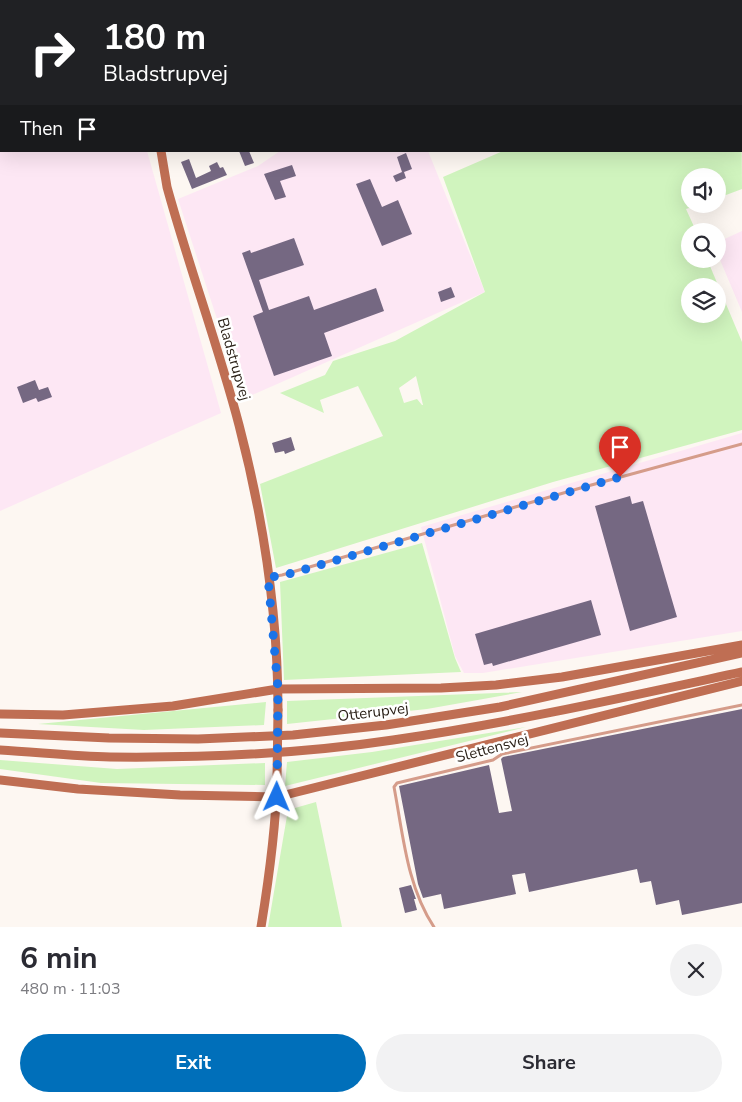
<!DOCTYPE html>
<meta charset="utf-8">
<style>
body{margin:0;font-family:"Nunito Sans",sans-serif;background:#f2f2f3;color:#2b2b33;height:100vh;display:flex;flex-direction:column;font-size:19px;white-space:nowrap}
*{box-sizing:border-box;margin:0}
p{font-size:16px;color:#7c7c81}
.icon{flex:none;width:28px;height:28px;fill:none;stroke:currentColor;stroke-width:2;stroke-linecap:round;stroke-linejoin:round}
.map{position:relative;height:927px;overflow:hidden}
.drawer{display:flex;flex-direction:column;background:#fff;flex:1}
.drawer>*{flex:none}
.hud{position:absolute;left:0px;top:0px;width:742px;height:152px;box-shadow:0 5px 20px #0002;background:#202124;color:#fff;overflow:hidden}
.buttons{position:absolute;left:681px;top:168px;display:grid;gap:10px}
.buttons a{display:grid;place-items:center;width:45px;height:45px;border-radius:50%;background:#fff;box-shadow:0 5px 20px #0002;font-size:25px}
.pin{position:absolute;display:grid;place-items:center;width:42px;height:42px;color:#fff;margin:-51px -21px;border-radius:50% 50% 50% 0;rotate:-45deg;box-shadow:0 0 5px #0007}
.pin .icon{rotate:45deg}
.me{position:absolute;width:55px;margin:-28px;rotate:1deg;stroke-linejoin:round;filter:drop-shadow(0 0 4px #0008)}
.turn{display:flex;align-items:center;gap:18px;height:105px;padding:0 20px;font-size:22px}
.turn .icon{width:65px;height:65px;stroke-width:2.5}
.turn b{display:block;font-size:35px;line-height:42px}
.then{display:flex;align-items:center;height:48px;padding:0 20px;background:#0003;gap:10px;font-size:19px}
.round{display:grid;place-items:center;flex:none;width:52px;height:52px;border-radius:26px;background:#f2f2f3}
.head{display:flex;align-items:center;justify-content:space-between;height:85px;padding:0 20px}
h1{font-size:30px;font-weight:700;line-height:38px}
.cta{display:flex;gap:10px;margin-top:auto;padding:10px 20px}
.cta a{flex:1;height:58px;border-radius:30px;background:#006fba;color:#fff;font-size:20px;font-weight:700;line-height:58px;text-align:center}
.cta a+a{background:#f2f2f3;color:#2b2b33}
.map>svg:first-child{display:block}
</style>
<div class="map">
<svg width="742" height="927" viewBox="0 0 742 927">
<rect width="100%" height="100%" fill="#fdf7f2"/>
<path fill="#fde7f4" d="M 0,0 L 115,0 L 115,1 L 1,1 L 1,151 L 147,151 L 221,413 L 0,511 Z
M 280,151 L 428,151 L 485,292 L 243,399 L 178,199 L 258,166 Z
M 742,231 L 742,312 L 718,255 L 718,242 Z
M 742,433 L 742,631 L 483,673 L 464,673 L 455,656 L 421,527 Z"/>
<path fill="#d0f4be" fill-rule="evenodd" d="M 741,52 L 742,189 L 718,198 L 718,176 L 690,176 L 690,204 L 701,204 L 686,209 L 696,231 L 690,231 L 690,259 L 707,259 L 742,342 L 742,430 L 553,482 L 276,568 L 260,484 L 383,436 L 358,386 L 320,400 L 324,413 L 280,393 L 325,375 L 333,361 L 395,341 L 485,292 L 443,177 L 503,151 L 741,151 ZM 690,286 L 718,286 L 718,314 L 690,314 ZM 416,376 L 423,405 L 422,405 L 417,399 L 404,403 L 399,388 Z
M 422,543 L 455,658 L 461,672 L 284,680 L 280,582 Z
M 522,692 L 427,709 L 287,724 L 287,701 Z
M 266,702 L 264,725 L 144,730 L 38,724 Z
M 526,727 L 285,786 L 287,762 L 372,752 Z
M 0,760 L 117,769 L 265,763 L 265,785 L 101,783 L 0,769 Z
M 316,802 L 342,927 L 268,927 L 288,810 Z"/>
<path fill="#756882" d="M 239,151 L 249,151 L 254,163 L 245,166 Z
M 406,153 L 412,169 L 404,172 L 406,178 L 396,182 L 393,176 L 402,172 L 397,157 Z
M 189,159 L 196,178 L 211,171 L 209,166 L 217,162 L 220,168 L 223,167 L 227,175 L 192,189 L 181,162 Z
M 292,165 L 296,176 L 280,181 L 286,197 L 275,200 L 264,174 Z
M 370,179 L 382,207 L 398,200 L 412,234 L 382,246 L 356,184 Z
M 294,238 L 304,265 L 259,280 L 269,310 L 309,296 L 314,310 L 376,288 L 384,311 L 324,333 L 332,356 L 274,376 L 253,316 L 263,312 L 242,253 L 250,250 L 251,253 Z
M 451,287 L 455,297 L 441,302 L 438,292 Z
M 35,380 L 39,390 L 48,387 L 52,397 L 38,402 L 36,398 L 23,403 L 17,387 Z
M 291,437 L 295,450 L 285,454 L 284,451 L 275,453 L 272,443 Z
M 630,496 L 632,504 L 643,501 L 677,617 L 630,631 L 595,506 Z
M 591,600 L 601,635 L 493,666 L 492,663 L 484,665 L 475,634 Z
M 742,709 L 742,903 L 682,915 L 679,900 L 656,905 L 651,881 L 640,883 L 637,869 L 529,892 L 525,873 L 512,875 L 516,894 L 444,909 L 441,894 L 423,898 L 418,884 L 399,786 L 489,765 L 499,813 L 512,811 L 501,759 L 503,757 Z
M 411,885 L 416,899 L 414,899 L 417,910 L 405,913 L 399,888 Z"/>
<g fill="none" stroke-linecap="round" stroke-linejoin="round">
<path stroke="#d59c8a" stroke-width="3" d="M 271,577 L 282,575 L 584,487 L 742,444
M 434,927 C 407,887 403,834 394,787 L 397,783 L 493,760 L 502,754 L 742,705"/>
<path stroke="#d59c8a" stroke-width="6" d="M 59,1 L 60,0
M 0,56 L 1,55"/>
<path stroke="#bf6e53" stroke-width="9" d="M 129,0 L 129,1
M 161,151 L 167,187 C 189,267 218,345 239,425 C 263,517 278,615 278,710
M 0,714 L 63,715 L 173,706 L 278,689 L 441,688 L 496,685 L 562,677 L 742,645
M 0,733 L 109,738 L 198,739 L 293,735 L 386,725 L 500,707 L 742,653
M 0,750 C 36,752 73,756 110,757 C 204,758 300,754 393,740 C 510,723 626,697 742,672
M 0,780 L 78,789 L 180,795 L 277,797 L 742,681
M 261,927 C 269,878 276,828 277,779"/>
<path stroke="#bf6e53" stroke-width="9" d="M 277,779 L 278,710"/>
</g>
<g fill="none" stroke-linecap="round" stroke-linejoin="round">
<path stroke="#1a73e8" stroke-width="9" stroke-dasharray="0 16.2" d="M 277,797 L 278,689 L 268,577 L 282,576 L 620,477"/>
</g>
<g text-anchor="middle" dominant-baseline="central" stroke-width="5" stroke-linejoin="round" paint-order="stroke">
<g font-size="15" fill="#281e15" stroke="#fff">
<text transform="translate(234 359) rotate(74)">Bladstrupvej</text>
<text transform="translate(373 712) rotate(-7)">Otterupvej</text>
<text transform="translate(492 748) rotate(-15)">Slettensvej</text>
</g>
</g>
</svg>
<div class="buttons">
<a><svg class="icon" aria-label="sound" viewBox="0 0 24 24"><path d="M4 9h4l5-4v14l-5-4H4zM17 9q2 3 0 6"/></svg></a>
<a><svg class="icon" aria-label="search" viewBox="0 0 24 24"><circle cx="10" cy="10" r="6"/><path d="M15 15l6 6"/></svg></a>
<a><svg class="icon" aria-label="layers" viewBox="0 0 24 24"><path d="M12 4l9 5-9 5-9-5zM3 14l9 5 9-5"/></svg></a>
</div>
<div class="pin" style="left:620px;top:477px;background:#d93025"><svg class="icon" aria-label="arrive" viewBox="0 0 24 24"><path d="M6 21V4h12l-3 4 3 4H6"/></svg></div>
<svg class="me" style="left:277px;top:797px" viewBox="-20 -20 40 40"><path d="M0-17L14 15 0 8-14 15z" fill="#1a73e8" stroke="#fff" stroke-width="4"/></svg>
<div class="hud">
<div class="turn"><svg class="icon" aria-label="right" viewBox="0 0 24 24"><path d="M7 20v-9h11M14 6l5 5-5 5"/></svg><div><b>180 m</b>Bladstrupvej</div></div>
<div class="then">Then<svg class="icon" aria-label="arrive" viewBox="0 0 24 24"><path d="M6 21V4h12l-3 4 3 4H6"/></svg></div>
</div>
</div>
<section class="drawer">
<div class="head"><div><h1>6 min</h1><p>480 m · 11:03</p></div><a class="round"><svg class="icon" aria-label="close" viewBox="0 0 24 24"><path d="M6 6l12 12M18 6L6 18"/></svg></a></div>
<div class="cta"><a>Exit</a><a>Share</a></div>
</section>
